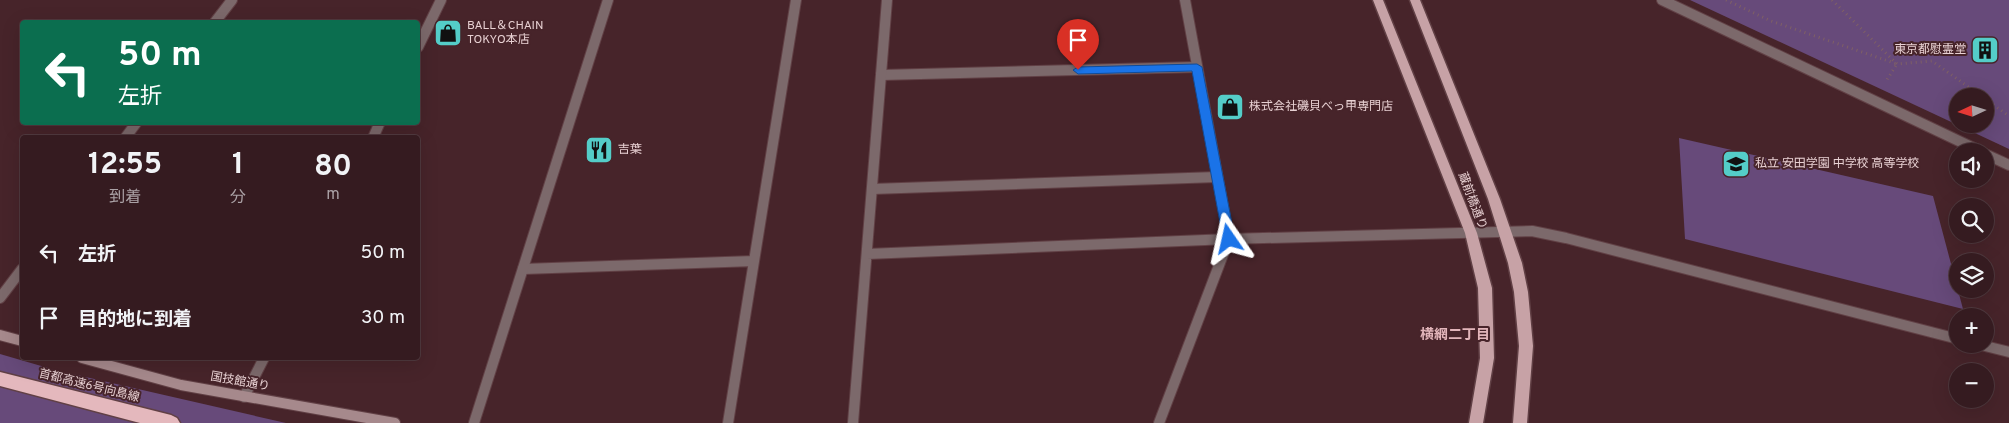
<!DOCTYPE html>
<html lang="ja">
<meta charset="utf-8">
<style>
body{margin:0;font-family:Overpass,"Noto Sans JP",sans-serif;background:#3d2429;color:#f1f3f6;height:100vh;display:flex;flex-direction:column;font-size:19px;white-space:nowrap}
*{box-sizing:border-box;margin:0}
p{font-size:16px;color:#aaa1a5}
.icon{flex:none;width:28px;height:28px;fill:none;stroke:currentColor;stroke-width:2;stroke-linecap:round;stroke-linejoin:round}
.map{position:relative;flex:1;overflow:hidden}
.sheet{position:absolute;left:20px;top:135px;width:400px;height:225px;display:flex;flex-direction:column;background:#351b20;border-radius:5px;box-shadow:0 5px 20px #0002,0 0 0 1px #4f393e}
.sheet>*{flex:none}
.top-card{position:absolute;left:20px;top:20px;width:400px;height:105px;border-radius:5px;box-shadow:0 5px 20px #0002,0 0 0 1px #4f393e;background:#0b6e4f;color:#fff;overflow:hidden}
.needle{width:32px;rotate:266deg}
.buttons{position:absolute;left:1949px;top:88px;display:grid;gap:10px}
.buttons a{display:grid;place-items:center;width:45px;height:45px;border-radius:50%;background:#351b20;box-shadow:0 5px 20px #0002,0 0 0 1px #4f393e;font-size:25px}
.pin{position:absolute;display:grid;place-items:center;width:42px;height:42px;color:#fff;margin:-51px -21px;border-radius:50% 50% 50% 0;rotate:-45deg;box-shadow:0 0 5px #0007}
.pin .icon{rotate:45deg}
.me{position:absolute;width:55px;margin:-28px;rotate:349deg;stroke-linejoin:round;filter:drop-shadow(0 0 4px #0008)}
.turn{display:flex;align-items:center;gap:18px;height:105px;padding:0 15px;font-size:22px}
.turn .icon{width:65px;height:65px;stroke-width:2.5}
.turn b{display:block;font-size:35px;line-height:42px}
.eta{display:flex;justify-content:space-evenly;align-items:center;height:85px;text-align:center}
.eta b{font-size:30px;font-weight:700;line-height:35px}
ul{padding:0;list-style:none}
li{display:flex;align-items:center;gap:15px;height:65px;padding:0 15px}
li div{flex:1}
li b{display:block;font-size:19px}
li em{font-style:normal}
.map>svg:first-child{display:block}
</style>
<div class="map">
<svg width="2009" height="423" viewBox="0 0 2009 423">
<rect width="100%" height="100%" fill="#47242a"/>
<path fill="#674a7a" fill-rule="evenodd" d="M 1690,0 L 2009,0 L 2009,149 ZM 1958,96 L 1985,96 L 1985,124 L 1958,124 Z
M 1679,138 L 1933,196 L 1963,309 L 1685,239 Z
M 0,354 L 55,370 L 286,423 L 0,423 Z"/>
<g fill="none" stroke-linecap="round" stroke-linejoin="round">
<g stroke="#614045" stroke-width="12">
<path id="lane" d="M 881,75 L 1197,67
M 872,189 L 1217,177
M 523,269 L 754,261
M 728,423 L 796,0"/>
</g>
<g stroke="#614045" stroke-width="12">
<path id="street" d="M 1662,0 L 1980,151
M 215,22 L 232,0
M 418,47 L 441,0
M 125,138 L 137,122
M 373,138 L 380,122
M 1985,154 L 2009,165
M 867,254 L 1229,239 L 1532,231 L 1566,238 L 1958,339
M 0,298 L 22,269
M 1977,344 L 2009,352
M 244,397 L 264,358
M 474,423 L 608,0
M 853,423 L 887,0
M 1159,423 L 1229,239 L 1185,0"/>
</g>
<g stroke="#614045" stroke-width="12">
<path id="secondary" d="M 0,335 L 22,341
M 82,358 L 181,385 L 395,423"/>
</g>
<g stroke="#614045" stroke-width="3">
<path id="primary" d="M 1373,0 L 1383,0 L 1477,233 L 1492,288 L 1494,358 L 1483,423 L 1469,423 L 1480,358 L 1478,288 L 1465,233 Z
M 1410,0 L 1420,0 L 1500,199 L 1522,263 L 1528,292 L 1533,346 L 1527,423 L 1513,423 L 1519,346 L 1514,292 L 1508,263 L 1488,199 Z"/>
</g>
<g stroke="#614045" stroke-width="3">
<path id="highway" d="M 0,372 L 171,415 L 177,418 L 180,423 L 140,423 L 0,386 Z"/>
</g>
<path stroke="#7f6065" stroke-width="3" stroke-dasharray="1 4" stroke-linecap="butt" d="M 1726,0 L 1771,21 L 1897,64 L 1886,81
M 1832,0 L 1897,64 L 1932,61 L 1981,96
M 1985,99 L 2009,116
M 1818,168 L 1824,161"/>
<use href="#lane" stroke="#7c696b" stroke-width="10"/>
<use href="#street" stroke="#7c696b" stroke-width="10"/>
<use href="#secondary" stroke="#a6898c" stroke-width="10"/>
<use href="#primary" fill="#c7a2a6" fill-rule="evenodd"/>
<use href="#highway" fill="#e4b8bd" fill-rule="evenodd"/>
</g>
<path fill="#1a73e8" stroke="#114b97" d="M 1197,64 L 1202,67 L 1235,239 L 1229,243 L 1223,239 L 1192,71 L 1078,74 L 1073,70 L 1078,67 Z"/>
<defs>
<g id="shop-square" transform="scale(1.4375)"><rect x="-9" y="-9" width="18" height="18" rx="4" fill="#54cdc8" stroke="#47242a"/><path d="M-5-2.5h2.3a2.7 3.5 0 0 1 5.4 0H5L5.5 6h-11ZM-1.5-2.5h3a1.5 2.3 0 0 0-3 0Z" fill="#111"/></g>
<g id="building-square" transform="scale(1.4375)"><rect x="-9" y="-9" width="18" height="18" rx="4" fill="#54cdc8" stroke="#47242a"/><path d="M-4-6H4V6H1V3H-1V6H-4ZM-2.5-4.3h1.7v1.8h-1.7ZM.8-4.3h1.7v1.8H.8ZM-2.5-1h1.7V.8h-1.7ZM.8-1h1.7V.8H.8Z" fill="#111"/></g>
<g id="restaurant-square" transform="scale(1.4375)"><rect x="-9" y="-9" width="18" height="18" rx="4" fill="#54cdc8" stroke="#47242a"/><path d="M-5-6h1v4h1v-4h1v4h1v-4h1v5L-1.5 .5V6h-2V.5L-5-1ZM5-6V6H3V1.5H1.5Q1.5-4 5-6Z" fill="#111"/></g>
<g id="school-square" transform="scale(1.4375)"><rect x="-9" y="-9" width="18" height="18" rx="4" fill="#54cdc8" stroke="#47242a"/><path d="M0-5L7-2L0 1L-7-2ZM-4 1L0 2.5L4 1V4Q0 6-4 4Z" fill="#111"/></g>
</defs>
<g fill-rule="evenodd">
<use href="#shop-square" x="448" y="33"/>
<use href="#building-square" x="1985" y="50"/>
<use href="#shop-square" x="1230" y="107"/>
<use href="#restaurant-square" x="599" y="150"/>
<use href="#school-square" x="1736" y="164"/>
</g>
<g text-anchor="middle" dominant-baseline="central" stroke-width="4" stroke-linejoin="round" paint-order="stroke">
<g font-size="12" fill="#e8d1d3" stroke="#47242a" text-anchor="start">
<text x="467" y="26">BALL＆CHAIN<tspan x="467" dy="14">TOKYO本店</tspan></text>
<text x="1966" y="50" text-anchor="end">東京都慰霊堂</text>
<text x="1249" y="107">株式会社磯貝べっ甲専門店</text>
<text x="618" y="150">吉葉</text>
<text x="1755" y="164">私立 安田学園 中学校 高等学校</text>
</g>
<g font-size="12" fill="#e8d1d3" stroke="#47242a">
<text transform="translate(1472 201) rotate(69)">蔵前橋通り</text>
<text transform="translate(240 382) rotate(10)">国技館通り</text>
<text transform="translate(89 386) rotate(14)">首都高速6号向島線</text>
</g>
<g font-size="14" font-weight="bold" fill="#e2b5ba" stroke="#47242a">
<text x="1455" y="335">横網二丁目</text>
</g>
</g>
</svg>
<div class="buttons">
<a><svg class="needle" viewBox="-14 -14 28 28"><path d="M0-13l5 13h-10z" fill="#e53935"/><path d="M0 13l5-13h-10z" fill="#aaa1a5"/></svg></a>
<a><svg class="icon" aria-label="sound" viewBox="0 0 24 24"><path d="M4 9h4l5-4v14l-5-4H4zM17 9q2 3 0 6"/></svg></a>
<a><svg class="icon" aria-label="search" viewBox="0 0 24 24"><circle cx="10" cy="10" r="6"/><path d="M15 15l6 6"/></svg></a>
<a><svg class="icon" aria-label="layers" viewBox="0 0 24 24"><path d="M12 4l9 5-9 5-9-5zM3 14l9 5 9-5"/></svg></a>
<a>+</a>
<a>−</a>
</div>
<div class="pin" style="left:1078px;top:70px;background:#d93025"><svg class="icon" aria-label="arrive" viewBox="0 0 24 24"><path d="M6 21V4h12l-3 4 3 4H6"/></svg></div>
<svg class="me" style="left:1229px;top:239px" viewBox="-20 -20 40 40"><path d="M0-17L14 15 0 8-14 15z" fill="#1a73e8" stroke="#fff" stroke-width="4"/></svg>
<div class="top-card">
<div class="turn"><svg class="icon" aria-label="left" viewBox="0 0 24 24"><path d="M17 20v-9H6M10 6l-5 5 5 5"/></svg><div><b>50 m</b>左折</div></div>
</div>
<section class="sheet">
<div class="eta">
<div><b>12:55</b><p>到着</p></div>
<div><b>1</b><p>分</p></div>
<div><b>80</b><p>m</p></div>
</div>
<ul>
<li><svg class="icon" aria-label="left" viewBox="0 0 24 24"><path d="M17 20v-9H6M10 6l-5 5 5 5"/></svg><div><b>左折</b></div><em>50 m</em></li>
<li><svg class="icon" aria-label="arrive" viewBox="0 0 24 24"><path d="M6 21V4h12l-3 4 3 4H6"/></svg><div><b>目的地に到着</b></div><em>30 m</em></li>
</ul>
</section>
</div>
